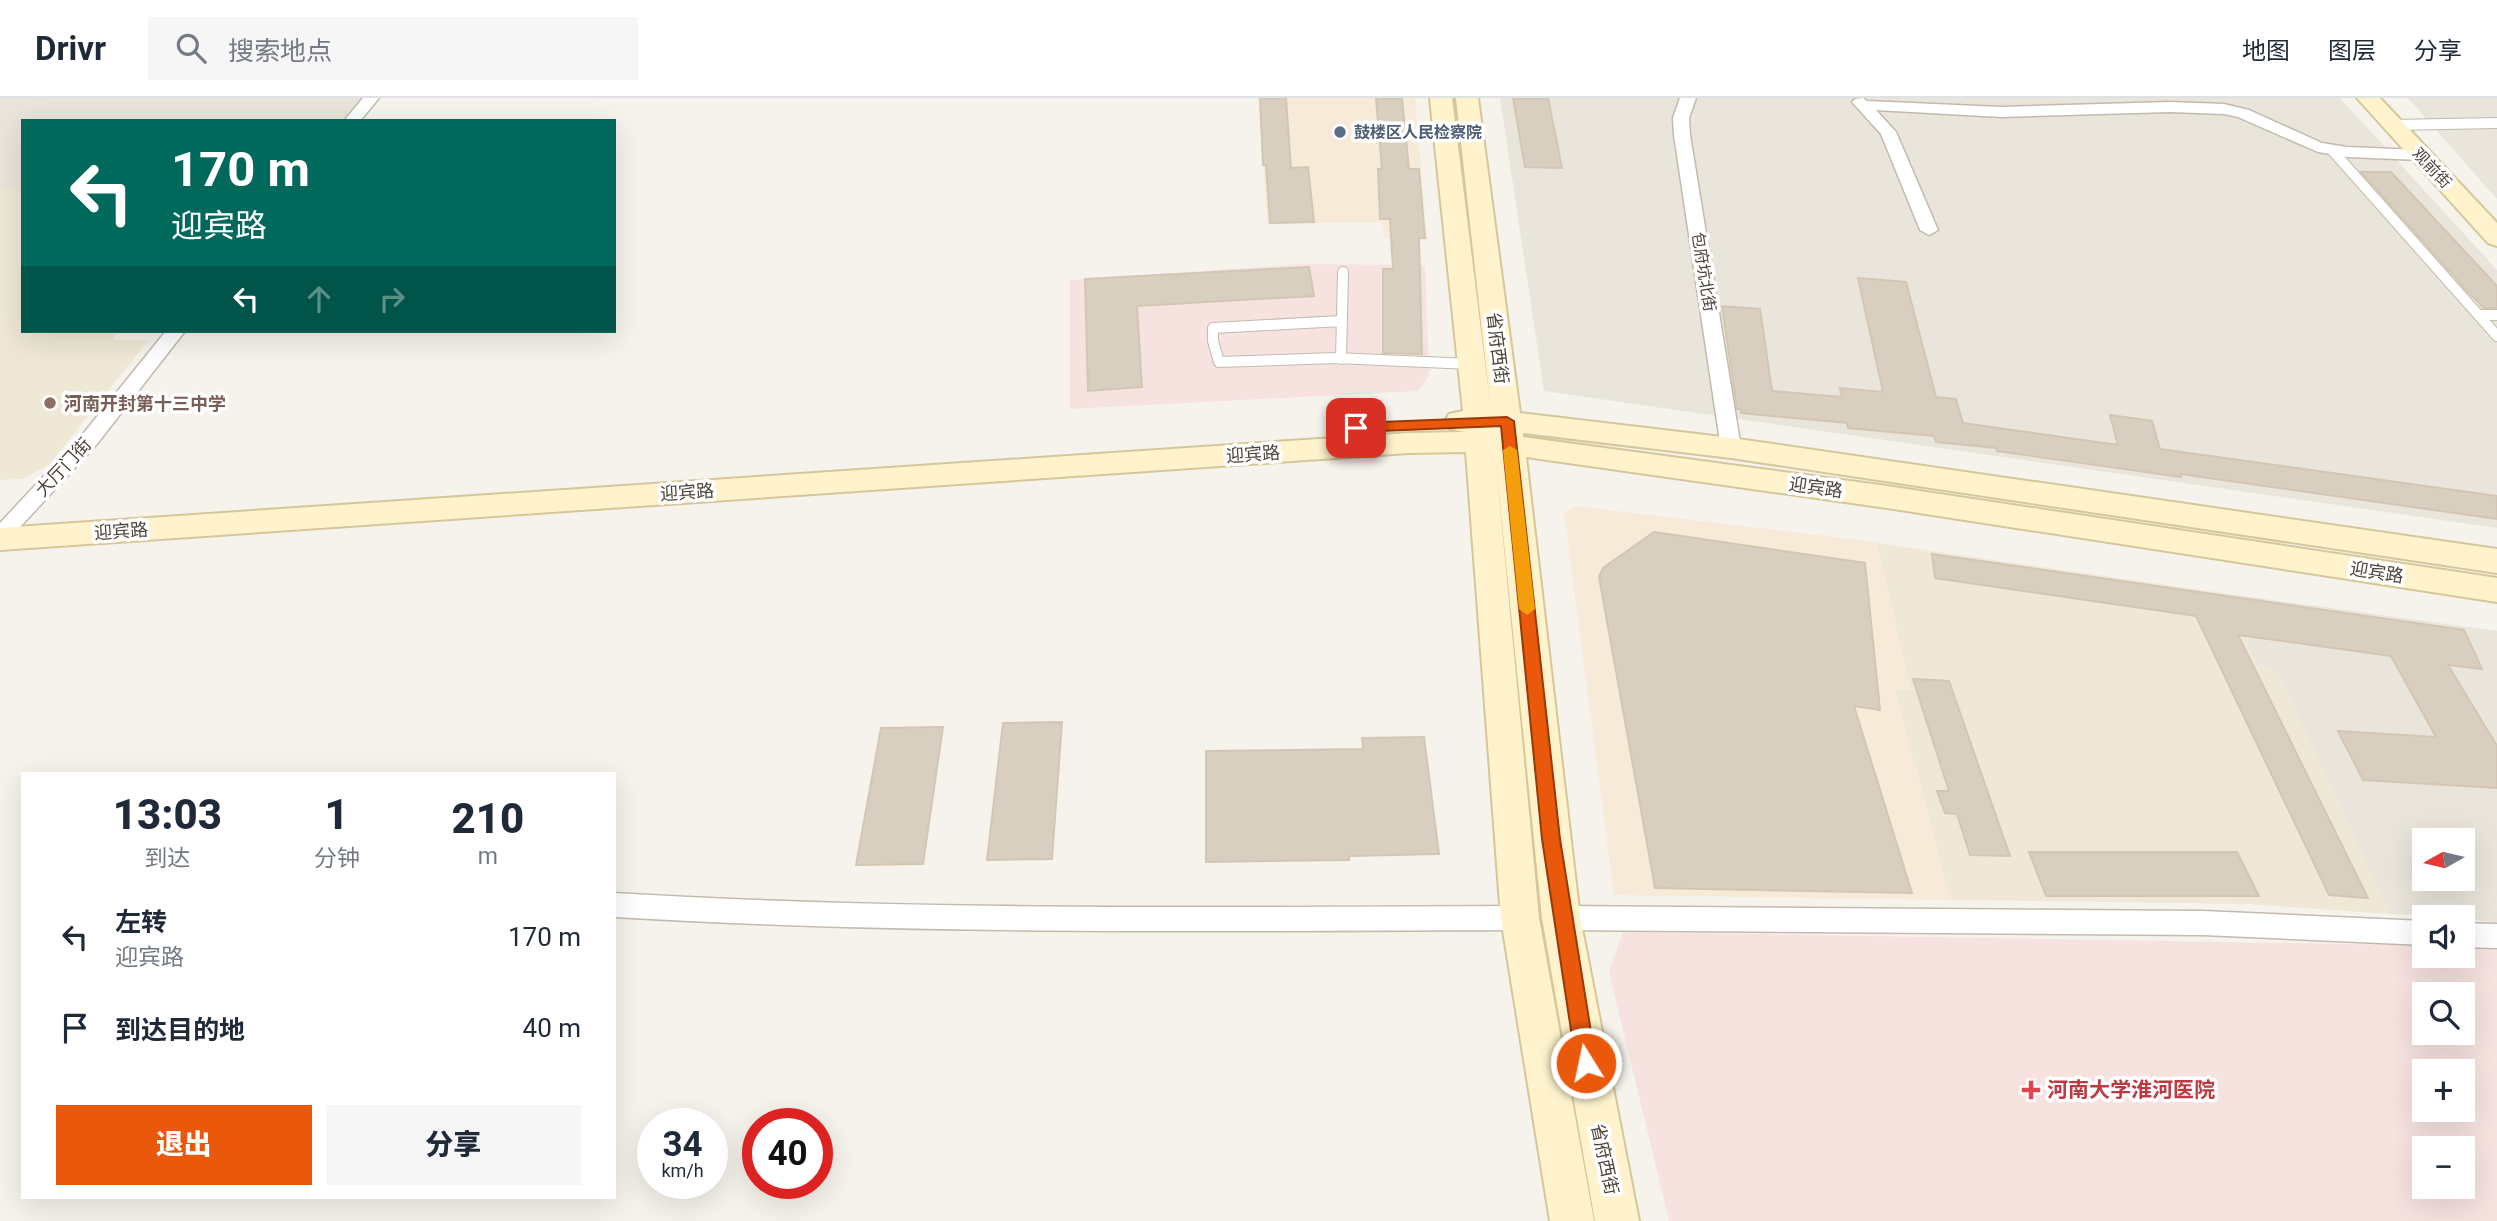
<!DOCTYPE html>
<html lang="zh">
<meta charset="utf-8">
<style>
body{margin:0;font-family:Roboto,"Noto Sans SC",sans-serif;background:#f6f6f7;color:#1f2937;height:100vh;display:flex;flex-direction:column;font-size:26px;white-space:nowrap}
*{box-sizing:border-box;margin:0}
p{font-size:23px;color:#747a83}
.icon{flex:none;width:38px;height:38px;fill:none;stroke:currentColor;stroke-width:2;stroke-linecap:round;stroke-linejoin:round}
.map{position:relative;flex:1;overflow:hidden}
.sheet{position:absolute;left:21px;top:674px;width:595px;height:427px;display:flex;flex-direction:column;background:#fff;border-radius:0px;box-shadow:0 7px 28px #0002}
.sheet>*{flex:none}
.guide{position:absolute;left:21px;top:21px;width:595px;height:214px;border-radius:0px;box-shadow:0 7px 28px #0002;background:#00695c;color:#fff;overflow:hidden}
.needle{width:46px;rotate:262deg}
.fabs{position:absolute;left:2412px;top:730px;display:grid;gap:14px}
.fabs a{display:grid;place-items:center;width:63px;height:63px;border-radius:0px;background:#fff;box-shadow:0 7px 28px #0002;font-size:35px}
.speed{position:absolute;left:637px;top:1010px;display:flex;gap:14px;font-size:35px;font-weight:700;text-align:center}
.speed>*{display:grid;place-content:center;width:91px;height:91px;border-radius:50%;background:#fff;box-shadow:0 7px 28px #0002;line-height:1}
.speed small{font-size:18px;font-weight:400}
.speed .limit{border:10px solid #d22;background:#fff;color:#111}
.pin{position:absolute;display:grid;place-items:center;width:60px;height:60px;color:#fff;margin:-30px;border-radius:14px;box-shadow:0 4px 10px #0006}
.me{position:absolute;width:77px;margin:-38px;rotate:350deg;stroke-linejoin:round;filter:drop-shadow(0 0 5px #0008)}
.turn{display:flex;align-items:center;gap:24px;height:147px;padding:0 35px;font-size:32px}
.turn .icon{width:91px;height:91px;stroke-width:2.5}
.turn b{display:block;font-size:49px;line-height:60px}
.lanes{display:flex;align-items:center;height:66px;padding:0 35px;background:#0003;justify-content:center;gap:35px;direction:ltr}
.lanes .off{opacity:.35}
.eta{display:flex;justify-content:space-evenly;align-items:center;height:119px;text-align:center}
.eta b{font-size:42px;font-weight:800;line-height:49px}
.button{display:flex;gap:14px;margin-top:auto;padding:14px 35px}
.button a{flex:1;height:80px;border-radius:0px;background:#ea580c;color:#fff;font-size:28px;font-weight:800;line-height:80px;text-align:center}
.button a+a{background:#f6f6f7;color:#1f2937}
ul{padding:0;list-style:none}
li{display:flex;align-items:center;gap:21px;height:91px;padding:0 35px}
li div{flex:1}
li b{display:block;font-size:26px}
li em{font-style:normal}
header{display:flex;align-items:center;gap:42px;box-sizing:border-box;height:98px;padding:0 35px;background:#fff;border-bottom:2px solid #e0e1e3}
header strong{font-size:33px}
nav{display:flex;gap:38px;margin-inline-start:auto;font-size:24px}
.search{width:490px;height:63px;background:#f6f6f7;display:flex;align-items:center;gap:18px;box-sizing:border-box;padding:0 24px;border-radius:0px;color:#747a83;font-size:26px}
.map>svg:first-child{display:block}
</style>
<header>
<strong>Drivr</strong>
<div class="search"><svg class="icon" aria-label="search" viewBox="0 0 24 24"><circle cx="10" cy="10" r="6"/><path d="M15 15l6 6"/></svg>搜索地点</div>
<nav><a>地图</a><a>图层</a><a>分享</a></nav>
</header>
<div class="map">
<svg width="2497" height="1123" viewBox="0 0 2497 1123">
<rect width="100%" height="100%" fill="#f6f3ec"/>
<path fill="#eae5da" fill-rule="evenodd" d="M 0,0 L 363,0 L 344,23 L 23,23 L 23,92 L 0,92 Z
M 1500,0 L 2340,0 L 2497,172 L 2497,430 L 1544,293 Z
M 2408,0 L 2497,0 L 2497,101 L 2436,32 Z
M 2229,496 L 2497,533 L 2497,824 L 2462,821 L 2462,819 L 2390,816 L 2278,575 L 2256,566 ZM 2424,742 L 2462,742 L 2462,780 L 2424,780 Z"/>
<path fill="#f7ead8" d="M 1259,0 L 1415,0 L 1427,142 L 1384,140 L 1382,124 L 1267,126 Z
M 1576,408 L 1877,444 L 1911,592 L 1895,591 L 1951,802 L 1614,797 L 1564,415 Z"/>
<path fill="#efe8d6" d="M 0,92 L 23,92 L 23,233 L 119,233 L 112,242 L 149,242 L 49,367 L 22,381 L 0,382 Z
M 1877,445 L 2229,496 L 2256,566 L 2278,575 L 2390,816 L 2248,806 L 1951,802 L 1895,591 L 1911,592 Z"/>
<path fill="#f6e3e0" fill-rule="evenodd" d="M 1303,166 L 1425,167 L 1429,278 L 1418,293 L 1070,311 L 1070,182 Z
M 1623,834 L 2411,847 L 2424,848 L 2424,858 L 2462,858 L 2462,850 L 2497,852 L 2497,1123 L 1669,1123 L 1609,874 ZM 2424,896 L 2462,896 L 2462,934 L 2424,934 ZM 2424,973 L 2462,973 L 2462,1012 L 2424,1012 ZM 2424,1050 L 2462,1050 L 2462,1088 L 2424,1088 Z"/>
<path fill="#d8cfc1" stroke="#d3c7b4" stroke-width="2" d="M 1260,0 L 1286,0 L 1291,70 L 1308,69 L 1314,124 L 1270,125 L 1266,67 L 1263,67 Z
M 1376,0 L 1402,0 L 1409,71 L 1419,71 L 1425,140 L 1419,140 L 1422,256 L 1383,255 L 1383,171 L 1393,171 L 1390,121 L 1380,121 L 1378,71 L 1382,71 Z
M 1513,0 L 1548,0 L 1562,70 L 1525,69 Z
M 2361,74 L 2391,74 L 2497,188 L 2497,210 L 2484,210 L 2468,194 Z
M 1309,169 L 1314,198 L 1137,208 L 1142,289 L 1088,293 L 1085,181 Z
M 1858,180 L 1906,184 L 1936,299 L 1956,301 L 1963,325 L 2118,347 L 2110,317 L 2152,323 L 2160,351 L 2497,398 L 2497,421 L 2180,376 L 2181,379 L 1997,353 L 1996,350 L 1936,344 L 1934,338 L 1848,330 L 1847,325 L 1741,315 L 1741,311 L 1737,311 L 1722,208 L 1760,211 L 1772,293 L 1842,299 L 1840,290 L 1883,294 Z
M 1654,434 L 1865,465 L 1880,612 L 1854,608 L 1912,795 L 1655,790 L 1599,479 L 1603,470 Z
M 1932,456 L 2464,532 L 2482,571 L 2448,567 L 2497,648 L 2497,690 L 2363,682 L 2338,633 L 2436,639 L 2391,558 L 2238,537 L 2368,800 L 2329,797 L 2196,518 L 1935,480 Z
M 1913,581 L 1949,583 L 2010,758 L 1970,757 L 1957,716 L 1945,715 L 1937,693 L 1949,693 Z
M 1062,624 L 1052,761 L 987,762 L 1003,625 Z
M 943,629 L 923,766 L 856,767 L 881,630 Z
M 1424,639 L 1439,756 L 1349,758 L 1349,762 L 1206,764 L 1206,653 L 1363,651 L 1362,640 Z
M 2029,754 L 2237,754 L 2259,798 L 2046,798 Z"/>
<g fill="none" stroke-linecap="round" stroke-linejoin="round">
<g stroke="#c2bbae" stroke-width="12">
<path id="lane" d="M 2393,27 L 2497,25
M 2332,52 L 2497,238
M 2479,217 L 2497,217
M 1341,223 L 1213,230 L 1213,243 L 1219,264 L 1336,260 L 1471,266
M 1341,261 L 1343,174"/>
</g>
<g stroke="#c2bbae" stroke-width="3">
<path id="street" d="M 363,0 L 379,0 L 360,23 L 344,23 Z
M 1680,0 L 1696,0 L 1689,20 L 1690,37 L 1741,350 L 1738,355 L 1724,355 L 1721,350 L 1674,37 L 1673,20 Z
M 1863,0 L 1867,3 L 2001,9 L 2170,4 L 2224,6 L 2249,12 L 2322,45 L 2347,49 L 2420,52 L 2428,57 L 2420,62 L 2347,59 L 2318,54 L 2238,19 L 2224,16 L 2170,14 L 2001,19 L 1876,12 L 1896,34 L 1938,132 L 1929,137 L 1920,132 L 1881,36 L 1852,4 L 1855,1 Z
M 166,233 L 185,233 L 97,346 L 7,443 L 0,446 L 0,425 L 83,336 Z
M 614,795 C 916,813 1218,809 1520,808 L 1529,812 L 1533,820 L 1529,828 L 1520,832 C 1218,833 916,837 614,819 Z
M 1561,808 L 2203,813 L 2424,823 L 2424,847 L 2203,837 L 1561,832 L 1552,828 L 1548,820 L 1552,812 Z
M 2462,825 L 2497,826 L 2497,850 L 2462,849 Z"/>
</g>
<g stroke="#d6c79b" stroke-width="4">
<path id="secondary" d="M 1430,0 L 1452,0 L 1491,313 L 1456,0 L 1478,0 L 1520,315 L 1731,340 L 2497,451 L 2497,475 L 1731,360 L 1523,335 L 1523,339 L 1887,388 L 2497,480 L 2497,504 L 1887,410 L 1526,359 L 1580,820 L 1639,1123 L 1595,1123 L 1542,820 L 1495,356 L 1539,820 L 1594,1123 L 1550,1123 L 1501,820 L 1466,354 L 1409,355 L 0,452 L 0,430 L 1409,335 L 1464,334 L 1449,330 L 1445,323 L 1449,316 L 1463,313 Z
M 2357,0 L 2380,0 L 2497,125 L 2497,148 L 2488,145 Z"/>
</g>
<use href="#lane" stroke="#fff" stroke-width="10"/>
<use href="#street" fill="#fff" fill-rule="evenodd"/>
<use href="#secondary" fill="#fff3cd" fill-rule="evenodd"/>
</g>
<path fill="#ea580c" stroke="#983908" stroke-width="2" d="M 1507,319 L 1514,323 L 1560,741 L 1596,965 L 1593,972 L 1586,975 L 1579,972 L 1576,965 L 1542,741 L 1501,328 L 1356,334 L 1350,330 L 1356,325 Z"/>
<path fill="#f59e0b" d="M 1510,348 L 1517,352 L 1535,511 L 1527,517 L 1519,511 L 1503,352 Z"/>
<circle fill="#5c6f8a" stroke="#fff" stroke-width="2.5" cx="1340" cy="34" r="7"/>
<circle fill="#8d6e63" stroke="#fff" stroke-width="2.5" cx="50" cy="305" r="7"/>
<path fill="#e0444e" stroke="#fff" stroke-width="2.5" d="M2027.5 981.5h7v7h7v7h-7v7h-7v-7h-7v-7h7z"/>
<g text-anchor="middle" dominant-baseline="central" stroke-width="7" stroke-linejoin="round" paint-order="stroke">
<g font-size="16" font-weight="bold" fill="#4e5e75" stroke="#fff" text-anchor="start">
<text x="1354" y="34">鼓楼区人民检察院</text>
</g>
<g font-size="16" fill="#4b4439" stroke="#fff">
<text transform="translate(2432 70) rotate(47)">观前街</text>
<text transform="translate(1704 174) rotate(81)">包府坑北街</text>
</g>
<g font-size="18" fill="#4b4439" stroke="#fff">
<text transform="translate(1498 250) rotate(83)">省府西街</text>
<text transform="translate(1253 356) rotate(-4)">迎宾路</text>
<text transform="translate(63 369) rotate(-47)">大厅门街</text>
<text transform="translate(1816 389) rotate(8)">迎宾路</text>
<text transform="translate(687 394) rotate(-4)">迎宾路</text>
<text transform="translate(121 433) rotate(-4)">迎宾路</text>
<text transform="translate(2377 474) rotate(9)">迎宾路</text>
<text transform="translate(1605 1061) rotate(78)">省府西街</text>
</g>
<g font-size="18" font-weight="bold" fill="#785e54" stroke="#fff" text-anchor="start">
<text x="64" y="305">河南开封第十三中学</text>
</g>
<g font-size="21" font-weight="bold" fill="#be3a42" stroke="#fff" text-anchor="start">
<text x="2047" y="992">河南大学淮河医院</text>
</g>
</g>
</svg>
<div class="fabs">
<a><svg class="needle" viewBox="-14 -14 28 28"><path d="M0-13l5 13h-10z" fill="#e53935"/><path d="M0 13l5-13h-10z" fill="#747a83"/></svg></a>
<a><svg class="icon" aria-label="sound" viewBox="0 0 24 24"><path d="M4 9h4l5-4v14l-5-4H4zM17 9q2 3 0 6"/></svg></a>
<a><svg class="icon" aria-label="search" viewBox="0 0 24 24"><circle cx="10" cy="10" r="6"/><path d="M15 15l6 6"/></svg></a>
<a>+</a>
<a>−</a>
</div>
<div class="speed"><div>34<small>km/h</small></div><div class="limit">40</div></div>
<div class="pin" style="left:1356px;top:330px;background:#d93025"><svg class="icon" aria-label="arrive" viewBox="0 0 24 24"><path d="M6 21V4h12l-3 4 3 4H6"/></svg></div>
<svg class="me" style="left:1586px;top:965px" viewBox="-20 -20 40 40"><circle r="17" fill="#ea580c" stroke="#fff" stroke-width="3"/><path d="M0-11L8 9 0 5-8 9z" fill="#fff"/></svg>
<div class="guide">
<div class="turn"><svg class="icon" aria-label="left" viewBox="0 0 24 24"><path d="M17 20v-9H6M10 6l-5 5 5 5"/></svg><div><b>170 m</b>迎宾路</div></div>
<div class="lanes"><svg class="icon" aria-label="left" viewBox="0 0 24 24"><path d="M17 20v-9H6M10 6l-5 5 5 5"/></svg><svg class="icon off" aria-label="ahead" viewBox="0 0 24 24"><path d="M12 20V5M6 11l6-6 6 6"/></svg><svg class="icon off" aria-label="right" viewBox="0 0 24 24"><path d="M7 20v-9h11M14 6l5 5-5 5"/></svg></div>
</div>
<section class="sheet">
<div class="eta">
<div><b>13:03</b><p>到达</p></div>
<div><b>1</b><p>分钟</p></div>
<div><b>210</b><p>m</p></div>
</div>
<ul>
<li><svg class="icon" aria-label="left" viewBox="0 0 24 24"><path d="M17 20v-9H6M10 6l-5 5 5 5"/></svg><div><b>左转</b><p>迎宾路</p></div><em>170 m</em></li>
<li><svg class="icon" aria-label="arrive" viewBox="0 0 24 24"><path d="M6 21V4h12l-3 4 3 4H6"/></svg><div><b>到达目的地</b></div><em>40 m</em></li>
</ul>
<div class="button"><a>退出</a><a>分享</a></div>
</section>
</div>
